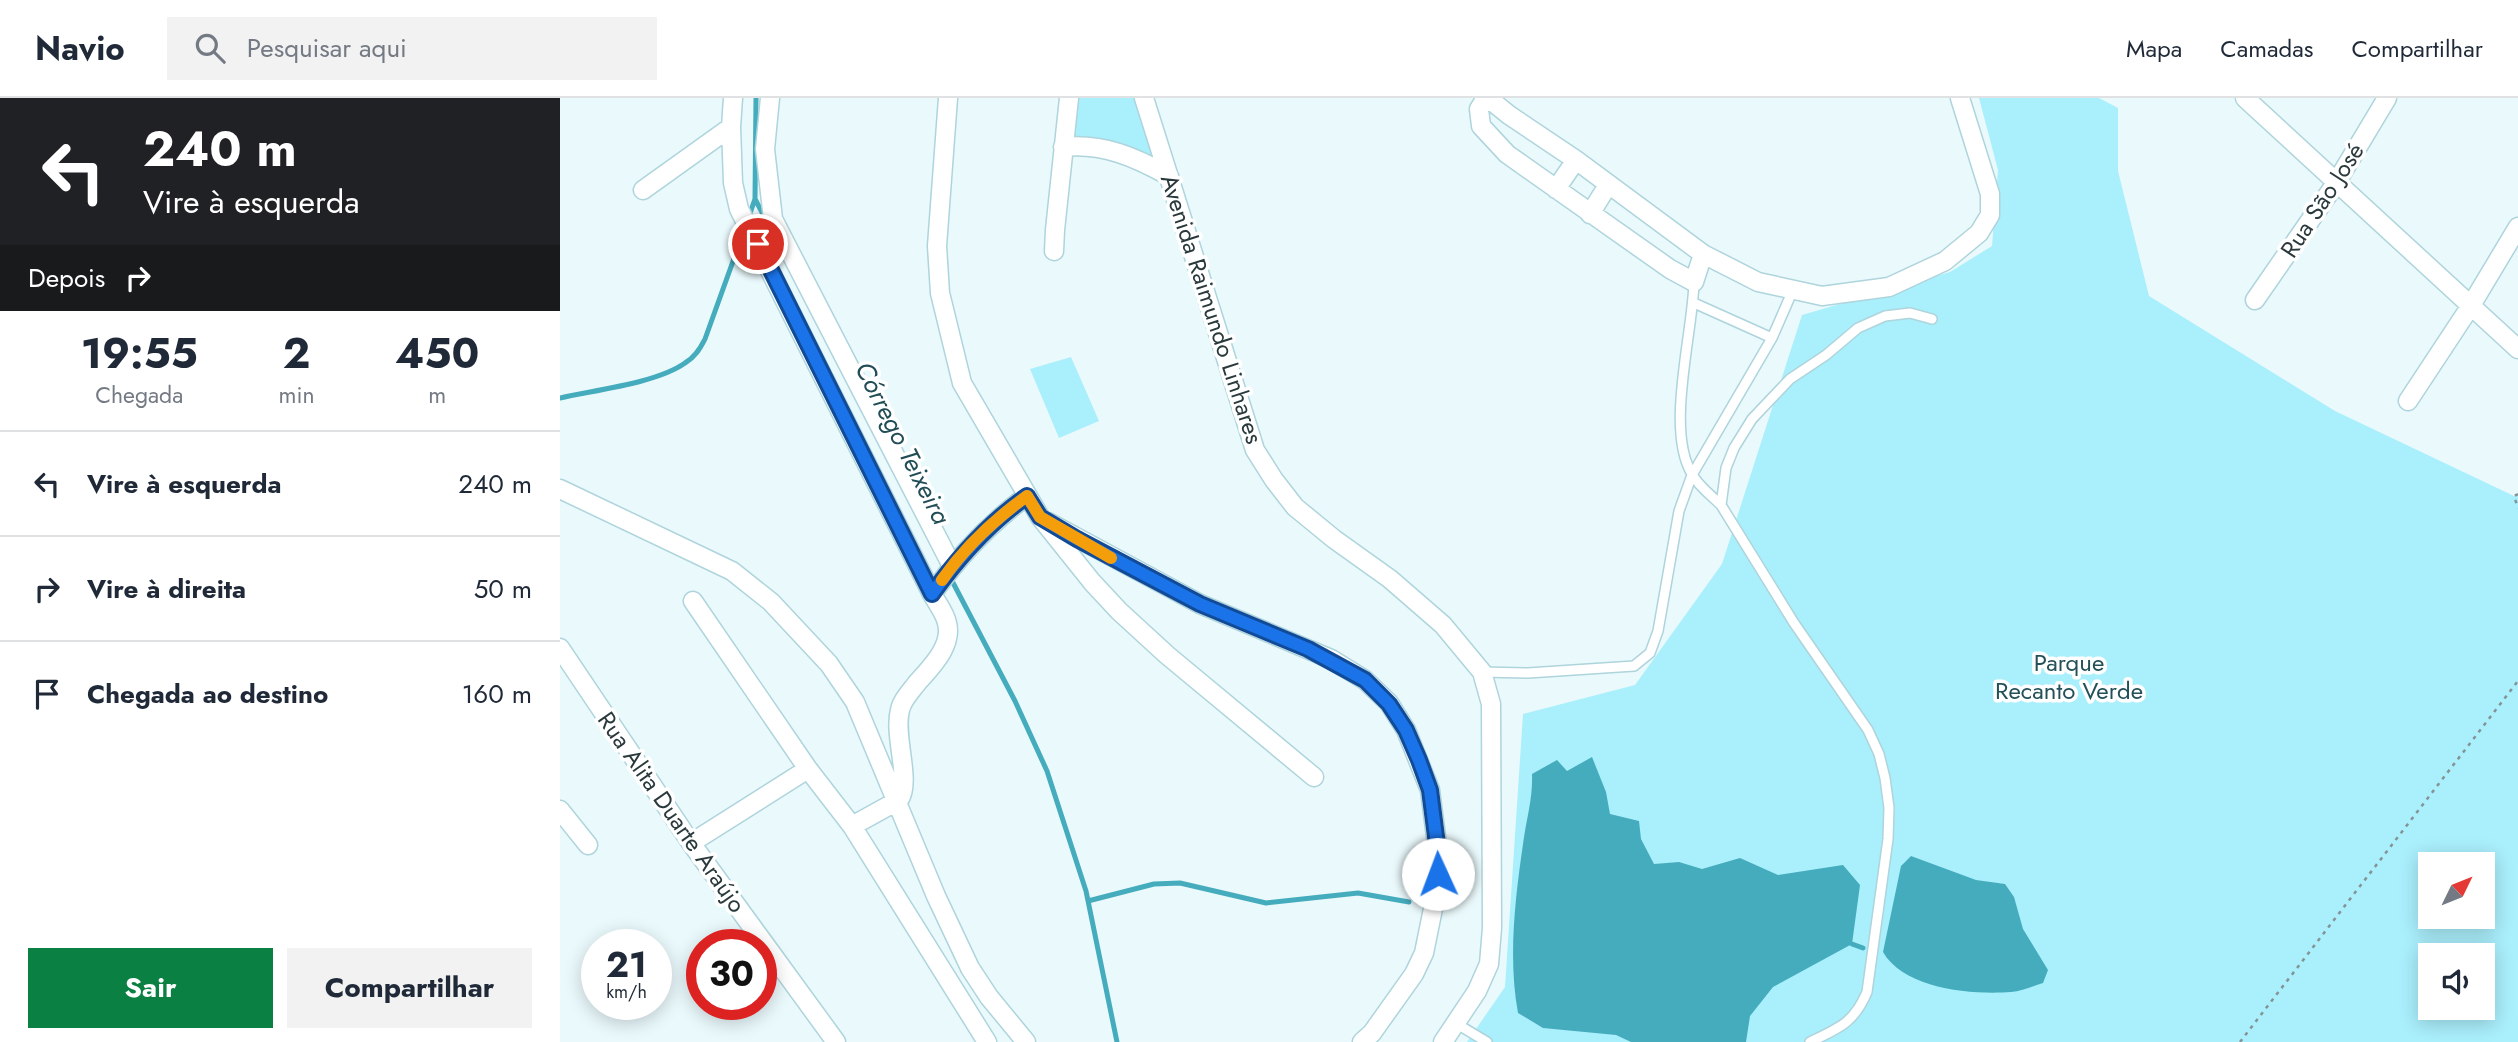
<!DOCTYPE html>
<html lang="pt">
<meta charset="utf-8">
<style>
body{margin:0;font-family:Jost,sans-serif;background:#f2f2f3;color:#1f2937;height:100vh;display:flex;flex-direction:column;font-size:26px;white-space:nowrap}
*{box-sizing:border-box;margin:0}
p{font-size:23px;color:#747a83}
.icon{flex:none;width:38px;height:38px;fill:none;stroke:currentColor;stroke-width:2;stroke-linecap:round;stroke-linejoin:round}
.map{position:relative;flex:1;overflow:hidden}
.drawer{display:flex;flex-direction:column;background:#fff;width:560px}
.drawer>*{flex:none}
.banner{background:#202124;color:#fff;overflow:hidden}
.needle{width:46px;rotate:47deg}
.fabs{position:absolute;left:1858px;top:754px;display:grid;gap:14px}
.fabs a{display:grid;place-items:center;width:77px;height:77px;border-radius:0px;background:#fff;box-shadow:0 4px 18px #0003;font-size:35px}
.speed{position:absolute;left:21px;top:831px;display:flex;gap:14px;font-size:35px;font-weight:700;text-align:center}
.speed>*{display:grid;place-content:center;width:91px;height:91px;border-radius:50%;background:#fff;box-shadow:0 4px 18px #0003;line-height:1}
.speed small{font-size:18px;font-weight:400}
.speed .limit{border:10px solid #d22;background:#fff;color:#111}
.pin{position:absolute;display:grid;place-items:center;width:60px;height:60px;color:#fff;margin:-30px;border:4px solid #fff;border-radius:50%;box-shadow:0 2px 7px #0007}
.me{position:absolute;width:77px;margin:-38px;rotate:358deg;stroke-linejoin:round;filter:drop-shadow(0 0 5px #0008)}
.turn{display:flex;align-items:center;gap:24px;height:147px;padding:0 28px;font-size:32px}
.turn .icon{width:91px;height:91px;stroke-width:2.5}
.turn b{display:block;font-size:49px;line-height:60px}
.then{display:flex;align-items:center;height:66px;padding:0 28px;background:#0003;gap:14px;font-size:26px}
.eta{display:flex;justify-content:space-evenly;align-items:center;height:119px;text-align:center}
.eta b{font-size:42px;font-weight:700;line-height:49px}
.button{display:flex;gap:14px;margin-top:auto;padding:14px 28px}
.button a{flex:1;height:80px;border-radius:0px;background:#0b8043;color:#fff;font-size:28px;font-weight:700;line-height:80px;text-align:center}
.button a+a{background:#f2f2f3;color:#1f2937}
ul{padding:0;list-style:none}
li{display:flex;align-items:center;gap:21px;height:105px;padding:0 28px;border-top:2px solid #e0e1e3}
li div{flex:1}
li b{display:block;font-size:26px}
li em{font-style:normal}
header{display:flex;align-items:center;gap:42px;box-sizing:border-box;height:98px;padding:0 35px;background:#fff;border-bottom:2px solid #e0e1e3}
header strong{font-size:33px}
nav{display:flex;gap:38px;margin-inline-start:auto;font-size:24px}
.search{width:490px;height:63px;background:#f2f2f3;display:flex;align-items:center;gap:18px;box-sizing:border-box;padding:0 24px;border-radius:0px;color:#747a83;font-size:26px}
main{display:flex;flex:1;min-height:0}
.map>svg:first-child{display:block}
</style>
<header>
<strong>Navio</strong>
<div class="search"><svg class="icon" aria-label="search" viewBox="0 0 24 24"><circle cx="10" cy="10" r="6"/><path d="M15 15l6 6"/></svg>Pesquisar aqui</div>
<nav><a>Mapa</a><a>Camadas</a><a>Compartilhar</a></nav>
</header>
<main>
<section class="drawer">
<div class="banner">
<div class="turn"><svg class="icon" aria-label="left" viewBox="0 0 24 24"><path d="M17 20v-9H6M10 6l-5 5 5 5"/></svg><div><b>240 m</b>Vire à esquerda</div></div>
<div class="then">Depois<svg class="icon" aria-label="right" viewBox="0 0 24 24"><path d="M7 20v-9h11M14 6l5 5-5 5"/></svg></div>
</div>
<div class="eta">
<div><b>19:55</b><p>Chegada</p></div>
<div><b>2</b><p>min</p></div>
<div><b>450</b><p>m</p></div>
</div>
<ul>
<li><svg class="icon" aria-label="left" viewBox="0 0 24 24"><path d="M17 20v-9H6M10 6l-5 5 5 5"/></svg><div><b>Vire à esquerda</b></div><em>240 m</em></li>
<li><svg class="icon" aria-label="right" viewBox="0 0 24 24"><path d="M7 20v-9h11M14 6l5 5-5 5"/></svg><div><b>Vire à direita</b></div><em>50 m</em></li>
<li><svg class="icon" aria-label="arrive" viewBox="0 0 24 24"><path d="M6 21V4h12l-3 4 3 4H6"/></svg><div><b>Chegada ao destino</b></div><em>160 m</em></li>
</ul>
<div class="button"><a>Sair</a><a>Compartilhar</a></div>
</section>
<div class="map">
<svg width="1958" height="944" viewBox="0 0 1958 944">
<rect width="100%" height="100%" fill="#eaf9fc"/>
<path fill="#aaeffc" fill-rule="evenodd" d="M 518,0 L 577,0 L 599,63 L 513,37 Z
M 1419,0 L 1539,0 L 1558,10 L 1558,73 L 1589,198 L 1775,313 L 1954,398 L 1958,396 L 1958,944 L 907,944 L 945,889 L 963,616 L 1075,587 L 1162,466 L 1242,217 L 1390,174 L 1432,148 L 1438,72 ZM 1871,766 L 1923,766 L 1923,819 L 1871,819 ZM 1871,858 L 1923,858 L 1923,910 L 1871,910 Z
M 511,259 L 539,323 L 499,340 L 470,271 Z"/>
<path fill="#45acbd" d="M 1032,659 L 1046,694 L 1050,716 L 1079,723 L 1081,741 L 1094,766 L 1119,764 L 1142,771 L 1180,760 L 1218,777 L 1283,767 L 1300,787 L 1292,846 L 1213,889 L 1190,918 L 1186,944 L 1071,944 L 1056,937 L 983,930 L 958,915 C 948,861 955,801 963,746 C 966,722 973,701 972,676 L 997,662 L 1007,673 Z
M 1351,758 L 1416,782 L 1445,786 L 1454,799 L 1463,831 L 1488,872 L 1483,885 C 1473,888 1462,893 1451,894 C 1412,897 1344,891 1323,854 L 1341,768 Z"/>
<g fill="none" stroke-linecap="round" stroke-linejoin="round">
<path stroke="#45acbd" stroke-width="5" d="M 195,101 L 206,122
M 188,121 L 195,101 L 196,0
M 0,300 C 35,292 97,285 125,265 C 135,259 140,251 145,241 L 185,130
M 390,479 L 455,603 L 487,673 L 526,793 L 557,944
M 528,803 L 594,786 L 620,785 L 706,805 L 798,795 L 849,804
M 1292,846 L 1303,850"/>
<g stroke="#aed4dc" stroke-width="12">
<path id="lane" d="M 1134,184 C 1133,235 1105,332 1132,376 C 1138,388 1152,398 1161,407
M 1134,205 L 1212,240
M 922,574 L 968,575 L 1074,568 L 1090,555 L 1098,533 L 1119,413 L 1132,377 L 1212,240 L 1233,192
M 897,926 L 927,944
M 1250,944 C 1279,930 1294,925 1307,894 L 1328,741 L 1329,710 L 1325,680 L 1319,656 L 1308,632 L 1234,525 L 1161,407 L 1166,370 L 1174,350 L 1192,321 L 1230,281 L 1266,257 L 1298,230 L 1325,218 L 1350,215 L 1372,221"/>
</g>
<g stroke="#aed4dc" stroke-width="21">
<path id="street" d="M 173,0 L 171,29 L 173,85 L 179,111 L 372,496
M 210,0 L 205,51 L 213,121 L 392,468
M 388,0 L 377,148 L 380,195 L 402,285 L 480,419 L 532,484 L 559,513 L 607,557 L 754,679
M 584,0 L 695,352 L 714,382 L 735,409 L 774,441 L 830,481 L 883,527 L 922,574 L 931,606 L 932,830 L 929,866 L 917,893 L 883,944
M 926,0 L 919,11 L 921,28 L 947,56 L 1110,171 L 1134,184 L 1143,156
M 928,0 L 949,17 L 1016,62 L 1143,156 L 1198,184 L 1262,198 L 1329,189 L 1385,163 L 1419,135 L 1430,117 L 1430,96 L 1400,0
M 1685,0 L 1958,251
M 503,49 C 543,45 575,59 609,78
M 996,91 L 1016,62
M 83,92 L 171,29
M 1030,116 L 1048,87
M 494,153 L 495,132 L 509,0
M 1695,202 L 1776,85 L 1827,0
M 1848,303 L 1910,209 L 1958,129
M 0,391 L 172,473 L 211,504 L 269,566 L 295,604 L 376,798 L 410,870 L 429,899 L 466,944
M 488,424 L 640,506 L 771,561 L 805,582 L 829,605 L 846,632 L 870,692 L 879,762 L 877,791 L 864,855 L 854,876 L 812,935 L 802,944
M 133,503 L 248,671 L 292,728 L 427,944
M 0,550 L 131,745 L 276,944
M 0,712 L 28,747
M 292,728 L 339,702 C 352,683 333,638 340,612 C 342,602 351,593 357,585 C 371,569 393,548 387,525 C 385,515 377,505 372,496 C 399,458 430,425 467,398
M 131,745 L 248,671"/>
</g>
<path stroke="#849396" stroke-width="2.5" stroke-dasharray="3.5 5" stroke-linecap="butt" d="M 1958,396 L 1954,398 L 1958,410
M 1680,944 L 1958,583"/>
<use href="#lane" stroke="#fff" stroke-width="9"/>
<use href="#street" stroke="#fff" stroke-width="18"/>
</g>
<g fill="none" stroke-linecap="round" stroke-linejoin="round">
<g stroke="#114b97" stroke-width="18">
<path id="route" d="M 198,146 L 372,496 C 399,458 429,425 467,398 L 480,419 L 517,441 L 640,506 L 748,551 L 805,582 L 829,606 L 846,632 L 859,662 L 870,692 L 879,762 L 878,776"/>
</g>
<use href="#route" stroke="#1a73e8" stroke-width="12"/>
<path stroke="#f59e0b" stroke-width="12" d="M 382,482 C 405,449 435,421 467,398 L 480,419 L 551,460"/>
</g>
<g text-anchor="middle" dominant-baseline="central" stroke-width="7" stroke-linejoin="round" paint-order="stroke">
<g font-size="24" fill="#2a393c" stroke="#fff">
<text transform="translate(1762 102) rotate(-57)">Rua São José</text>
<text transform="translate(652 211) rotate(72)">Avenida Raimundo Linhares</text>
<text transform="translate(112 714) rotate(55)">Rua Alita Duarte Araújo</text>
</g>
<g font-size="24" fill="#245159" stroke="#fff">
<text x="1509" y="564">Parque<tspan x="1509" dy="28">Recanto Verde</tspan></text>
</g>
<g font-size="26" font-style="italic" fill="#214e56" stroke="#fff">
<text transform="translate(343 345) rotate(63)">Córrego Teixeira</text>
</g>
</g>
</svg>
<div class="fabs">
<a><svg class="needle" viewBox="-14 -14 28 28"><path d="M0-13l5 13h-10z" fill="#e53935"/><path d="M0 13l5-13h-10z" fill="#747a83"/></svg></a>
<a><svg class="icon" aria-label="sound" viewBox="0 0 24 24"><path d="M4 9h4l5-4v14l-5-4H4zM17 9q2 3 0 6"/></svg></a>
</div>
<div class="speed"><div>21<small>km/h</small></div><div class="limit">30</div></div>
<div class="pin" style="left:198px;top:146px;background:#d93025"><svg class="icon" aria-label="arrive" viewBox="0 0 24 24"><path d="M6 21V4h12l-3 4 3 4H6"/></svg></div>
<svg class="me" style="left:878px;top:776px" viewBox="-20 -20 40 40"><circle r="19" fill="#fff"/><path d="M0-13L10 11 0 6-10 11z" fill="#1a73e8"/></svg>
</div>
</main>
